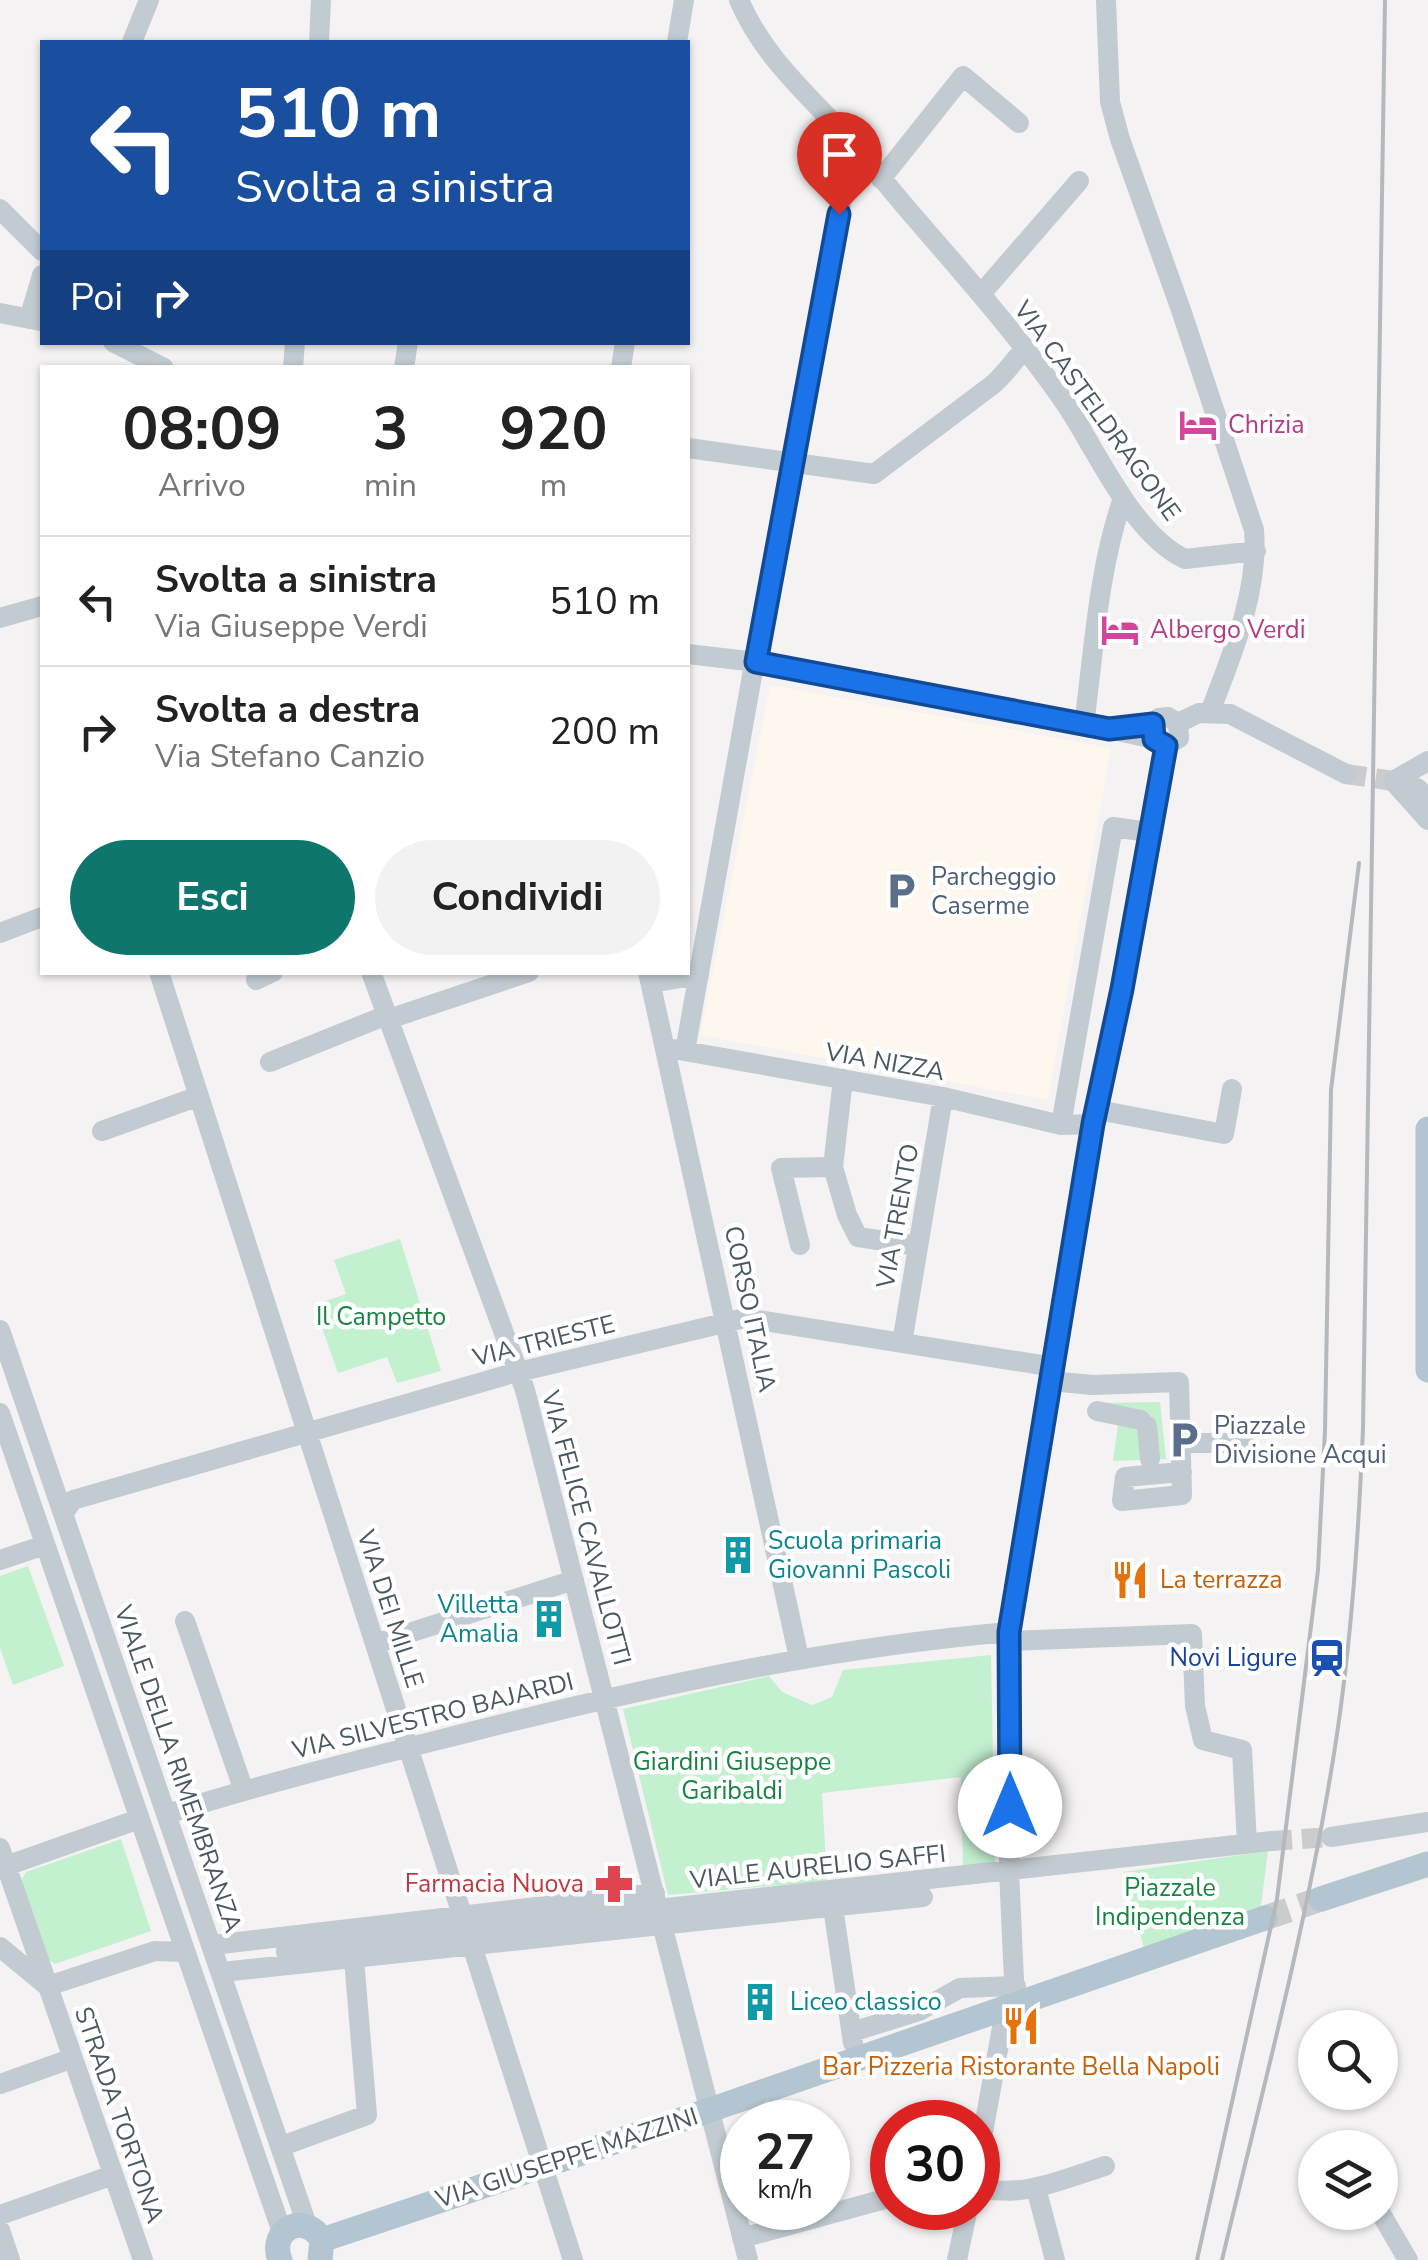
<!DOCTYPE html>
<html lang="it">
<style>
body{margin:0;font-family:"Nunito Sans",sans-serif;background:#f2f2f2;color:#222;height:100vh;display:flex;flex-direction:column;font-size:38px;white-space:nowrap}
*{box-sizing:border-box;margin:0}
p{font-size:32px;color:#767676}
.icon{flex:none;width:55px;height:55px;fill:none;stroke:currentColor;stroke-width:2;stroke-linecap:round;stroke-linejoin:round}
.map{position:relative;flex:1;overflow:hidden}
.side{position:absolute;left:40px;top:365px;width:650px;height:610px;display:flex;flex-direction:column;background:#fff;border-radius:0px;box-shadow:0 2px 8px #0004}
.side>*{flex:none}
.guide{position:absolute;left:40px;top:40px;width:650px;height:305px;border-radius:0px;box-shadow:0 2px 8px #0004;background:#1a4fa0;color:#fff;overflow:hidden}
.fabs{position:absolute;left:1298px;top:2010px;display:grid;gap:20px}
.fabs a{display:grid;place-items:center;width:100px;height:100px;border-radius:50%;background:#fff;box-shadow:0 2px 8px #0004;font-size:50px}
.speed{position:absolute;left:720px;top:2100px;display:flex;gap:20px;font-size:50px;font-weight:700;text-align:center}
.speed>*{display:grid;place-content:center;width:130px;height:130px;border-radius:50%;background:#fff;box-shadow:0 2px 8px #0004;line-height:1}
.speed small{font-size:25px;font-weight:400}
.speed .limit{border:15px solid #d22;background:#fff;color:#111}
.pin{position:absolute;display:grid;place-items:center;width:85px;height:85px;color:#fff;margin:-102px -42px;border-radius:50% 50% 50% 0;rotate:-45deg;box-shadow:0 0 10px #0007}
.pin .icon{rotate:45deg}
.me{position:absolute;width:110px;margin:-55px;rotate:0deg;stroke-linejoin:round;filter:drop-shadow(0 0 8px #0008)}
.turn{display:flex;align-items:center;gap:35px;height:210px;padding:0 30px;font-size:45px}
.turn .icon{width:130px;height:130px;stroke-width:2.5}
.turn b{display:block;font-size:70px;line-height:85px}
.then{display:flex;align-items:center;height:95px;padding:0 30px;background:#0003;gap:20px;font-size:38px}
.eta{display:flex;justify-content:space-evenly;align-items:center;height:170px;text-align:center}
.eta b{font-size:60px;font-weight:700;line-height:70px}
.primary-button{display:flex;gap:20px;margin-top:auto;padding:20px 30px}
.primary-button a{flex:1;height:115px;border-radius:60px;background:#0f766e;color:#fff;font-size:40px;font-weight:700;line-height:115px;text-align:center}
.primary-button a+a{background:#f2f2f2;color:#222}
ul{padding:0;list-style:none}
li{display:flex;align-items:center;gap:30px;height:130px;padding:0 30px;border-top:2px solid #e0e0e0}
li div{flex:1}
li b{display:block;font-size:38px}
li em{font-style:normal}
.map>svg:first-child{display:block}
</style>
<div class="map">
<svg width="1428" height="2260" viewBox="0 0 1428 2260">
<rect width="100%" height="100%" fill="#f4f2f3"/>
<path fill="#fdf7ee" d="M 770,685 L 1111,748 L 1048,1100 L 700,1035 Z"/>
<path fill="#c3f0cf" d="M 400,1239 L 441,1371 L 397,1383 L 387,1357 L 338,1373 L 314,1305 L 346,1294 L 334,1260 Z
M 1160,1402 L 1166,1459 L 1113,1461 L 1119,1418 L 1099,1403 Z
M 28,1566 L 64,1666 L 13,1685 L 0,1648 L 0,1576 Z
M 991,1655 L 995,1864 L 963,1866 L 961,1777 L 822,1793 L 827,1881 L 668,1895 L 623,1709 L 769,1676 L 782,1692 L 812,1705 L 832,1697 L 843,1670 Z
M 121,1839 L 151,1931 L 55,1964 L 47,1959 L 20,1882 L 26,1872 Z
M 1268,1851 L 1260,1913 L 1144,1948 L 1123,1872 Z"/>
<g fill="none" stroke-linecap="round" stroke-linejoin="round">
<path stroke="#caccce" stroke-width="20" stroke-dasharray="20 10" stroke-linecap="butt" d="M 1346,774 L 1393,781
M 1272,1841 L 1331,1837"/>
<path stroke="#caccce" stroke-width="25" stroke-dasharray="25 12" stroke-linecap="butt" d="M 1265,1918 L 1321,1899"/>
<path stroke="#c1cbd1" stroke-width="20" d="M 739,0 C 764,59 811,97 852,143 C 874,168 894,194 916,219 C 968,279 1020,338 1065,403 C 1097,450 1132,534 1185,559 L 1256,551
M 1106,0 L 1110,102 L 1120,139 L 1181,310 L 1254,530 C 1259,591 1232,655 1210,712
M 132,42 L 149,0
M 319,42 L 321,0
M 677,42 L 684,0
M 881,179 L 963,76 L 1019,123
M 0,209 L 42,251
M 981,294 L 1079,181
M 0,313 L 41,321
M 29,319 L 42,275
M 113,342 L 164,368
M 293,368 L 295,342
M 404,368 L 408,342
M 621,368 L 625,342
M 688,448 L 874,474 L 991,386 C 1005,375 1013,361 1026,348
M 0,618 L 42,606
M 688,654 L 756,662 L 1109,729 L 1154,739 L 1166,746 L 1179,738 L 1178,723
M 1178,723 L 1199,713 L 1230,714 L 1346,774
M 1084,725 C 1094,650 1098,570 1123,498
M 1154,739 L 1152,729 L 1159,718 L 1168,717 L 1178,723
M 1393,781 L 1428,761
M 1428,798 L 1417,788 L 1393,781 L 1428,820
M 0,933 L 42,917
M 159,972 L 573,2260
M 371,972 L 525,1390 L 748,2260
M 648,972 L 799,1658
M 256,980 L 273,972
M 651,983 L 699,975
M 389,1019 L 529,972
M 673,1049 L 943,1097 L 1061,1125 L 1093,1124
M 685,1051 L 790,463 L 853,143
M 270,1062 L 387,1015
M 1098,1110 L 1224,1134 L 1232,1089
M 1061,1125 L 1113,827 L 1148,832
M 102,1131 L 199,1096
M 833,1167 L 843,1079
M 800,1245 L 781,1168 L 833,1167 L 847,1215 L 858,1237 L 918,1246
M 0,1330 L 307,2225
M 902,1343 L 943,1097
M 1051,1381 L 1092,1385 L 1179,1382 L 1182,1495 L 1122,1501 L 1125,1477 L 1182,1472
M 1097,1411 L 1141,1420
M 0,1413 L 282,2232
M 1147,1426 L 1150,1459
M 1181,1443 L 1245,1443
M 63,1514 L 73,1500 L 510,1374 L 745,1318 L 1054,1367
M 0,1560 L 45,1545
M 185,1621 L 244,1791
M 1009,1641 L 1192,1634 L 1195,1706 L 1203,1740 L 1242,1750 L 1247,1844
M 375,1644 L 574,1580
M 167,1814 C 268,1782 371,1757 474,1731 C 653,1686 825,1648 1009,1632
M 1331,1837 L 1428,1822
M 0,1848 L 143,2260
M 6,1866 L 139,1819
M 833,1907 L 853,2043
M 667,1908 L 1272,1841
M 483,1929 L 647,1911
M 213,1945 L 655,1893
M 0,1947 L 46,1985
M 286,1952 L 458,1932
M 222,1972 L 923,1897
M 48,1986 L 155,1951 L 184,1952
M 1015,2003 L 1009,1870 L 1009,1632 L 1093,1124 L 1122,989 L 1166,746
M 852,2032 L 919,2011 L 960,1988 L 1016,1986
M 0,2084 L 73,2058
M 282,2146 L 367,2115 L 354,1959
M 978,2160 L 1003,2022 L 999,2009
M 978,2188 C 1023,2198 1061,2180 1105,2166
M 1036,2188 L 1055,2260
M 1380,2212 L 1408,2260
M 0,2215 L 113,2175
M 0,2230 L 10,2260
M 742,2238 L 892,2197
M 957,2260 L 968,2208"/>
<path stroke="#b3c5d0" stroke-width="25" d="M 1428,1129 L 1428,1370
M 1321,1899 L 1428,1864
M 322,2240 L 710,2110 L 1265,1918
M 280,2260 C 268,2229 305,2211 322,2240 L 320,2260"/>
<path stroke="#b5b8bc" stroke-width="4" d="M 1197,2260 L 1277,1899 L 1318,1570 L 1325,1430 L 1331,1090 L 1359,863
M 1222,2260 C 1260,2100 1303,1940 1330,1778 C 1350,1662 1358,1546 1363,1429 L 1385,0"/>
</g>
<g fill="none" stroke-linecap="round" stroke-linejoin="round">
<g stroke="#114b97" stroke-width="25">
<path id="route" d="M 839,214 L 756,662 L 1109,729 L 1153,724 L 1154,739 L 1166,746 L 1122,989 L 1093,1124 L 1009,1632 L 1010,1806"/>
</g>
<use href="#route" stroke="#1a73e8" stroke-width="18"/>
</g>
<defs>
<g id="hotel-bare" transform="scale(3)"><path d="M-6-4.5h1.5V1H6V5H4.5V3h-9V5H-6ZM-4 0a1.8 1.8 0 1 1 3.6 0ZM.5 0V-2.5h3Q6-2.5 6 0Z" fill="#d1479c" stroke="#fff" stroke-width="2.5" paint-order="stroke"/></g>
<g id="parking-bare" transform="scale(3)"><path d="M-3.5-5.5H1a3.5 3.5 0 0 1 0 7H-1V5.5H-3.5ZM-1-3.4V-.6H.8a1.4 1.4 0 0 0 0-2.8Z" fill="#5c6f8a" stroke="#fff" stroke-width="2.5" paint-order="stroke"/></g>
<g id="building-bare" transform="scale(3)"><path d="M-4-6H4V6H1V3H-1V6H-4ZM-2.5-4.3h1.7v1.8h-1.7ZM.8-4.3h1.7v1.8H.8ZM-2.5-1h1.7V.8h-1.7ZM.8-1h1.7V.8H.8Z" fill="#0f9aa8" stroke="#fff" stroke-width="2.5" paint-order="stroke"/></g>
<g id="restaurant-bare" transform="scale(3)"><path d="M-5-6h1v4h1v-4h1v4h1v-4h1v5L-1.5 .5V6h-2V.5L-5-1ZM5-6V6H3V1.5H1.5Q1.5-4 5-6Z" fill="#e8710a" stroke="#fff" stroke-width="2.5" paint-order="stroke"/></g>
<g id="station-bare" transform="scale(3)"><path d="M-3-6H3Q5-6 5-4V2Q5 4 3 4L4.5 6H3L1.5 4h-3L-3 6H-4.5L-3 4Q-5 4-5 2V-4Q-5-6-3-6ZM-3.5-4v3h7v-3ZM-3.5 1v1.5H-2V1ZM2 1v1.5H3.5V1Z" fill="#1a4fb4" stroke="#fff" stroke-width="2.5" paint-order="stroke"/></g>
<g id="pharmacy-bare" transform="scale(3)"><path d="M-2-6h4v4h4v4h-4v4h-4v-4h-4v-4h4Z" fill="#e0444e" stroke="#fff" stroke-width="2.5" paint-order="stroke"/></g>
</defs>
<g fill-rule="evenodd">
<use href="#hotel-bare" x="1198" y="425"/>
<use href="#hotel-bare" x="1120" y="630"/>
<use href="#parking-bare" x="901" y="891"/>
<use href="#parking-bare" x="1184" y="1440"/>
<use href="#building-bare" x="738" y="1555"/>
<use href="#restaurant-bare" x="1130" y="1580"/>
<use href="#building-bare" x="549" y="1619"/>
<use href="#station-bare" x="1327" y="1658"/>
<use href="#pharmacy-bare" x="614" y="1884"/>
<use href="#building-bare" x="760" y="2002"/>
<use href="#restaurant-bare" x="1021" y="2026"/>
</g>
<g text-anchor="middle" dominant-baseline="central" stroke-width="9" stroke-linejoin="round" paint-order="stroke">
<g font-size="25" fill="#4a5860" stroke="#fff">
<text transform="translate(1097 411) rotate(54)">VIA CASTELDRAGONE</text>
<text transform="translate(885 1062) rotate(10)">VIA NIZZA</text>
<text transform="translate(898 1216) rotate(-80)">VIA TRENTO</text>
<text transform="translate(750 1309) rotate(78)">CORSO ITALIA</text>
<text transform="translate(544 1341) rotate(-14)">VIA TRIESTE</text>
<text transform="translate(586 1528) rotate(75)">VIA FELICE CAVALLOTTI</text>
<text transform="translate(390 1609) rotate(72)">VIA DEI MILLE</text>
<text transform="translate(433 1716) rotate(-14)">VIA SILVESTRO BAJARDI</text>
<text transform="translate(178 1769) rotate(71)">VIALE DELLA RIMEMBRANZA</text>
<text transform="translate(818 1867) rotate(-6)">VIALE AURELIO SAFFI</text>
<text transform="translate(119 2115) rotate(71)">STRADA TORTONA</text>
<text transform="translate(567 2158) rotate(-18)">VIA GIUSEPPE MAZZINI</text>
</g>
<g font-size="25" fill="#b23c85" stroke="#fff" text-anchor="start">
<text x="1228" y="425">Chrizia</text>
<text x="1150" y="630">Albergo Verdi</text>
</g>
<g font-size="25" fill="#4e5e75" stroke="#fff" text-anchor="start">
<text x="931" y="877">Parcheggio<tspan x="931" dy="29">Caserme</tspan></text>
<text x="1214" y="1426">Piazzale<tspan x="1214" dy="29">Divisione Acqui</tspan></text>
</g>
<g font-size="25" fill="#198341" stroke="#fff">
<text x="381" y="1317">Il Campetto</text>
<text x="732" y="1762">Giardini Giuseppe<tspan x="732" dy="29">Garibaldi</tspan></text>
<text x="1170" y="1888">Piazzale<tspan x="1170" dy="29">Indipendenza</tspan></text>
</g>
<g font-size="25" fill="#0d838f" stroke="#fff" text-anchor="start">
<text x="768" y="1541">Scuola primaria<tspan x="768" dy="29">Giovanni Pascoli</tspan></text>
<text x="519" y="1605" text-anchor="end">Villetta<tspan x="519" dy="29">Amalia</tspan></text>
<text x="790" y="2002">Liceo classico</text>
</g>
<g font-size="25" fill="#c56008" stroke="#fff" text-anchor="start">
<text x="1160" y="1580">La terrazza</text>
<text x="1021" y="2067" text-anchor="middle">Bar Pizzeria Ristorante Bella Napoli</text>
</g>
<g font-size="25" fill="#164399" stroke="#fff" text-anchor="end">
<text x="1297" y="1658">Novi Ligure</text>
</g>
<g font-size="25" fill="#be3a42" stroke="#fff" text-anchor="end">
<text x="584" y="1884">Farmacia Nuova</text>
</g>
</g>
</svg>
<div class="fabs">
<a><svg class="icon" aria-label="search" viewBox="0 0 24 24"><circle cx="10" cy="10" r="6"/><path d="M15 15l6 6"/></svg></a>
<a><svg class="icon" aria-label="layers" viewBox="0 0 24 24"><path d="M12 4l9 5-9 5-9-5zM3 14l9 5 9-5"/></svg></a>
</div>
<div class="speed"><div>27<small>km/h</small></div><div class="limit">30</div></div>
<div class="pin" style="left:839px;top:214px;background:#d93025"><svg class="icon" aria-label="arrive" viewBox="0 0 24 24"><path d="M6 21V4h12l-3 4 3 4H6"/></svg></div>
<svg class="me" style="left:1010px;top:1806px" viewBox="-20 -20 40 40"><circle r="19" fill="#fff"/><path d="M0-13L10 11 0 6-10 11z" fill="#1a73e8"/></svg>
<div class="guide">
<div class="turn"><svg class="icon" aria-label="left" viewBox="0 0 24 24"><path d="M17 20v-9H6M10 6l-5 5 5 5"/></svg><div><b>510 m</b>Svolta a sinistra</div></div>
<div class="then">Poi<svg class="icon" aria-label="right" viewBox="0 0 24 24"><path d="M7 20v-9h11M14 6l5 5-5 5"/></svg></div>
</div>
<section class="side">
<div class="eta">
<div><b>08:09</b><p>Arrivo</p></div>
<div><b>3</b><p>min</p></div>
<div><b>920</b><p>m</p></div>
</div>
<ul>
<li><svg class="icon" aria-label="left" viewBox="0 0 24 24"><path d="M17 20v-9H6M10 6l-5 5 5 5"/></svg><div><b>Svolta a sinistra</b><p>Via Giuseppe Verdi</p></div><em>510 m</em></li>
<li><svg class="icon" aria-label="right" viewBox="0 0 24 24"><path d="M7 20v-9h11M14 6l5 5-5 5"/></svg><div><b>Svolta a destra</b><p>Via Stefano Canzio</p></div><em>200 m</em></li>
</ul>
<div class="primary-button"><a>Esci</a><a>Condividi</a></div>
</section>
</div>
